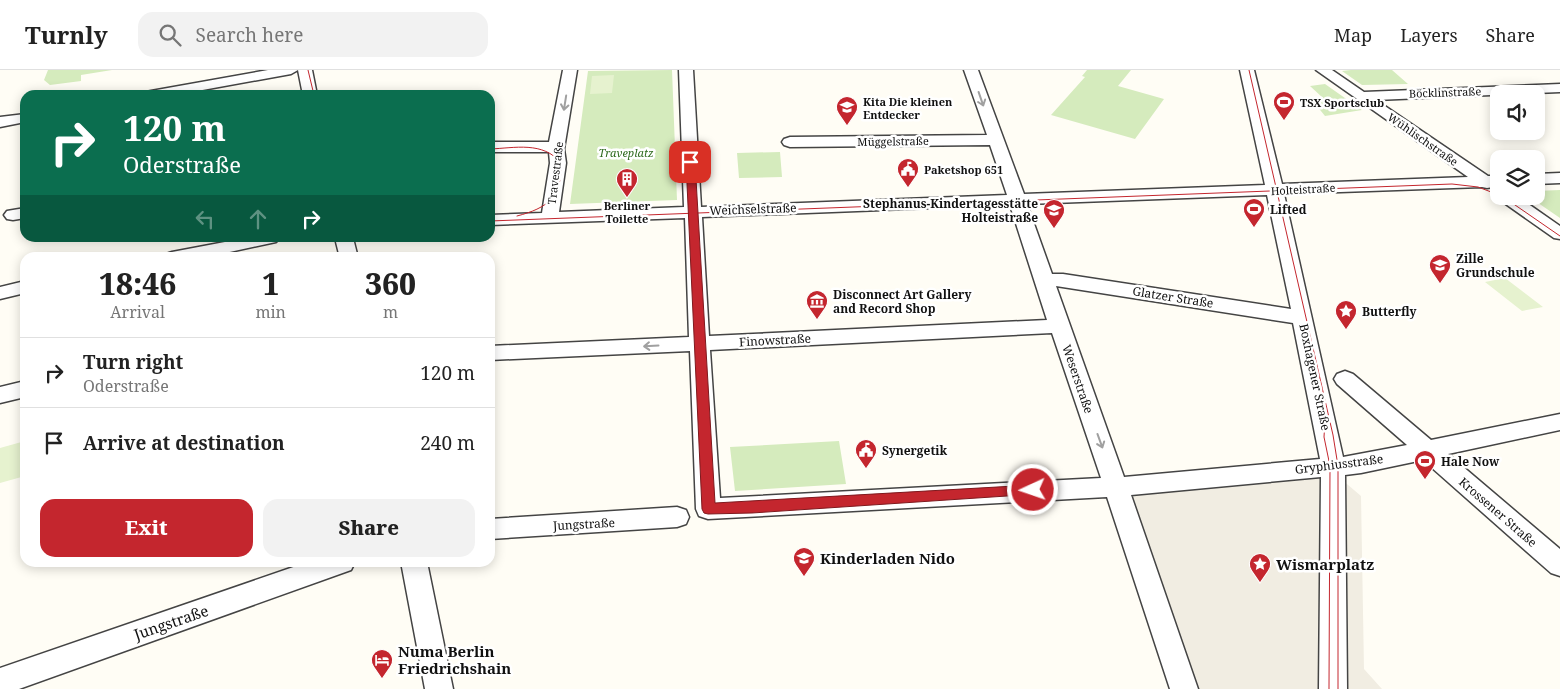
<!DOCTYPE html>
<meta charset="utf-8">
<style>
body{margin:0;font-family:"Noto Serif",serif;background:#f2f2f2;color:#222;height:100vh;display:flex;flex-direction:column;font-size:19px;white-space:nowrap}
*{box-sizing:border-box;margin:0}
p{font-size:16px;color:#767676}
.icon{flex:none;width:28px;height:28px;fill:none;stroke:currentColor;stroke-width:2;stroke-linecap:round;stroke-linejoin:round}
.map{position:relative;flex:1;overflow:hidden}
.side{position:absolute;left:20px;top:182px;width:475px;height:315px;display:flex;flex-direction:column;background:#fff;border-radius:15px;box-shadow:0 2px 12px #0003}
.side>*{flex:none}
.guide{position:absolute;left:20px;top:20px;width:475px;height:152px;border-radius:15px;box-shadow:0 2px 12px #0003;background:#0b6e4f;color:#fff;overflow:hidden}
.tools{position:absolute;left:1490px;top:15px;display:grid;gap:10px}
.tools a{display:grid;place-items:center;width:55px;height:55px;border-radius:10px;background:#fff;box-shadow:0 2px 12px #0003;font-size:25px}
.pin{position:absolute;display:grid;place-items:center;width:42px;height:42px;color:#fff;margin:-21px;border-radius:10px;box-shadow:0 2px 8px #0006}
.me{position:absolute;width:55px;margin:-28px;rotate:267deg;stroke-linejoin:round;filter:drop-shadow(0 0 4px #0008)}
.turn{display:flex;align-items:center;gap:18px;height:105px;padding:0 20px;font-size:22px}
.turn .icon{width:65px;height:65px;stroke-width:2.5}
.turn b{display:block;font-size:35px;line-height:42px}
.lanes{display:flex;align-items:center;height:48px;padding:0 20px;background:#0003;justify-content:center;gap:25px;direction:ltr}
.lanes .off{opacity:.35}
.eta{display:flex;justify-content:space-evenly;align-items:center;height:85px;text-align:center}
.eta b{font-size:30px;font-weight:800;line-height:35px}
.action{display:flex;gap:10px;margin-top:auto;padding:10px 20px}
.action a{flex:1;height:58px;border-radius:15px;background:#c4262e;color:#fff;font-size:20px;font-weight:800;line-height:58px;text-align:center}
.action a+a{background:#f2f2f2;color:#222}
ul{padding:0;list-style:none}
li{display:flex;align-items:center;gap:15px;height:70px;padding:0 20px;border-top:1px solid #e0e0e0}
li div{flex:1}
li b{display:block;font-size:19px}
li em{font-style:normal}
header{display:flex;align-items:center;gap:30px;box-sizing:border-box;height:70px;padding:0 25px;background:#fff;border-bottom:1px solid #e0e0e0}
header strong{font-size:24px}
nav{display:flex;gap:28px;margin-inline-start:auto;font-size:18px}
.search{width:350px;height:45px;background:#f2f2f2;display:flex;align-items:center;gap:12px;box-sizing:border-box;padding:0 18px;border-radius:15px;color:#767676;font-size:19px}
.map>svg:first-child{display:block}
</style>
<header>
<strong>Turnly</strong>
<div class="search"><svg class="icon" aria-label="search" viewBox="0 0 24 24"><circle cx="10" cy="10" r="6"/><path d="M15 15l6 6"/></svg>Search here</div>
<nav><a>Map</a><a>Layers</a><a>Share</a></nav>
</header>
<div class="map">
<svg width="1560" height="619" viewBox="0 0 1560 619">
<rect width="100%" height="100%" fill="#fffdf5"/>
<path fill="#d5ebbd" d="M 48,0 L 112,0 L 81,5 L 81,11 L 50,15 L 44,10 Z
M 672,0 L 677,130 L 570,134 L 588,1 Z
M 1087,0 L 1131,0 L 1118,16 L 1164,29 L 1135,69 L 1051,45 L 1085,7 L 1082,6 Z
M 1351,0 L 1392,0 L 1408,14 L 1362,15 L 1342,1 Z
M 1325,14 L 1362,40 L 1325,46 L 1312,30 L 1323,28 L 1310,16 Z
M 780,82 L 782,107 L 739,108 L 737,83 Z
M 1560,120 L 1560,148 L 1528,126 L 1536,126 L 1536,121 Z
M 839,371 L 846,414 L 735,421 L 730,377 Z"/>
<path fill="#e6f2cf" d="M 614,5 L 612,23 L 590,24 L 592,6 Z
M 1505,208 L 1543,237 L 1522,241 L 1485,212 Z
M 25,371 L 25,406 L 0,413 L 0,378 Z"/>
<path fill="#f1ede2" d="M 1320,391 L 1361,426 L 1364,599 L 1382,619 L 1192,619 L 1122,408 Z"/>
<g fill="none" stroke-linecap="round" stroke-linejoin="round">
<g stroke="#444" stroke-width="3">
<path id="minor" d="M 268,0 L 298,0 L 291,4 L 175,25 L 144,25 L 146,22 L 151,21 Z
M 298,0 L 312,0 L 317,25 L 303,25 Z
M 563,0 L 577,0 L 564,79 L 566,93 L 559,142 L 684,137 L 679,0 L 693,0 L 701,137 L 1007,125 L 990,75 L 790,77 L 784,75 L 782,72 L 784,69 L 790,67 L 987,65 L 964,0 L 978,0 L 1024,124 L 1265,115 L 1240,0 L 1254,0 L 1282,114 L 1468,107 L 1316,0 L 1332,0 L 1364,22 L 1560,14 L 1560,22 L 1376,30 L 1488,106 L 1499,106 L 1499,116 L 1487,118 L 1482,117 L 1284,124 L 1343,387 L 1407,375 L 1337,314 L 1334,309 L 1337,304 L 1345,301 L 1353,304 L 1431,370 L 1560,344 L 1560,360 L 1448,384 L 1560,479 L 1560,506 L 1551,503 L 1423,390 L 1361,403 L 1345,405 L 1347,619 L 1319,619 L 1321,407 L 1131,425 L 1198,619 L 1170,619 L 1107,427 L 708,449 L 699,446 L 696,439 L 690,281 L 490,290 L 490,276 L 689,267 L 685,148 L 490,155 L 490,145 L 542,143 L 550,93 L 549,82 L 490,82 L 490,72 L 549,72 ZM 1267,125 L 1291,239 L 1063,204 L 1052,204 L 1027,134 ZM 1010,135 L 1047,250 L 709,266 L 702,147 ZM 1056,216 L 1293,253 L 1320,389 L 1124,407 ZM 1052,263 L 1101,408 L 720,428 L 710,280 Z
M 25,44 L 25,52 L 0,57 L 0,47 Z
M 1560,103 L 1560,113 L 1536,114 L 1536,104 Z
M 1499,124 L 1499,126 L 1517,126 L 1560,156 L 1560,169 L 1554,168 L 1500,130 L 1498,126 Z
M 25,138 L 25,148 L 13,150 L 7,149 L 4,145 L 7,141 Z
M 246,168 L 279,168 L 276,172 L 202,188 L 163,188 L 166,184 L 172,182 Z
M 335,168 L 353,168 L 358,188 L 340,188 Z
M 25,211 L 25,223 L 0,229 L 0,217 Z
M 25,311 L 25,327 L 0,333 L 0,317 Z
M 677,437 L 686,440 L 689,447 L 686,454 L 677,457 L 490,469 L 490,449 Z
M 308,492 L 355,492 L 351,500 L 19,619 L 0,619 L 0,598 Z
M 401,492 L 427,492 L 453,619 L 425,619 Z"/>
</g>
<use href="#minor" fill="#fff" fill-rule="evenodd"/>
<path stroke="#c4262e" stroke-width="1" d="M 308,0 L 314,25
M 1249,0 L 1333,365 L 1338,396 L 1338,619
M 490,79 C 515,78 543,71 561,93 C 562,127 548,138 517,146
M 1502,126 L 1560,166
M 490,151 L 1452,114 L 1478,117 L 1499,125
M 1325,350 L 1324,367 L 1330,396 L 1329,619"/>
</g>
<defs><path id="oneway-shaft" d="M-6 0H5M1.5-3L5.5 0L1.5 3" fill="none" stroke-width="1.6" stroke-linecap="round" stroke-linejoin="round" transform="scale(1.25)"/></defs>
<g stroke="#a0a0a0">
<use href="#oneway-shaft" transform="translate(981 29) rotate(71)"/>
<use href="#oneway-shaft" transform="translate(565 33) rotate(99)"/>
<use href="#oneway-shaft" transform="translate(651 276) rotate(177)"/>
<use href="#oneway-shaft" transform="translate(1100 371) rotate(70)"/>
</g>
<path fill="#c4262e" stroke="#7f191e" d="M 690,89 L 695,92 L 715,433 L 1033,415 L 1037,417 L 1039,420 L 1037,424 L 752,443 L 708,444 L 704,443 L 702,439 L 686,92 Z"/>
<defs>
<g id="stadium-pin" transform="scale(1.125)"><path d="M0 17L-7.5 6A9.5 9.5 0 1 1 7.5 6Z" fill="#c4262e" stroke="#fff"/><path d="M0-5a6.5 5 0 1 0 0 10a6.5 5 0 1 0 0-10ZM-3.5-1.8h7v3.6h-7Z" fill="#fff"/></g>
<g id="school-pin" transform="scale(1.125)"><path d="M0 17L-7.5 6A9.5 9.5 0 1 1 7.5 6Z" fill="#c4262e" stroke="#fff"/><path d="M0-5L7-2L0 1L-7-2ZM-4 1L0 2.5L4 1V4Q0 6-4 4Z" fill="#fff"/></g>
<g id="civic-pin" transform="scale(1.125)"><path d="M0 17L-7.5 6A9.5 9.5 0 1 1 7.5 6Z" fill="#c4262e" stroke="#fff"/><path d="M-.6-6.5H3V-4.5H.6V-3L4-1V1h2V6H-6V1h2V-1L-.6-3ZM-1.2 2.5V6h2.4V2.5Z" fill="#fff"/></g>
<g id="building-pin" transform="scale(1.125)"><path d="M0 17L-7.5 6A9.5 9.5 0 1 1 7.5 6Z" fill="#c4262e" stroke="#fff"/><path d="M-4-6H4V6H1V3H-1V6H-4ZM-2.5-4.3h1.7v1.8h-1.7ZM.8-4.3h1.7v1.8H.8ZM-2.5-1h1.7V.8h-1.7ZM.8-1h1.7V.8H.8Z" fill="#fff"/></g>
<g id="museum-pin" transform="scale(1.125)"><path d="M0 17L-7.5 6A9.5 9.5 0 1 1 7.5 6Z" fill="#c4262e" stroke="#fff"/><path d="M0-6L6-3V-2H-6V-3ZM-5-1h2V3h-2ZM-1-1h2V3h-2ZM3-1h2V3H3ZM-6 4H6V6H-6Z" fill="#fff"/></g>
<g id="sight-pin" transform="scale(1.125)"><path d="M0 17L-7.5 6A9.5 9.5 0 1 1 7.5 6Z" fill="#c4262e" stroke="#fff"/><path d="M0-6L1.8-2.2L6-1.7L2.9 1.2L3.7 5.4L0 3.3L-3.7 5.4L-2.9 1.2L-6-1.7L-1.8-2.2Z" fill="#fff"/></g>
<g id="hotel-pin" transform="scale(1.125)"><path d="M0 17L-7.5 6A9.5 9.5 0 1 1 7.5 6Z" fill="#c4262e" stroke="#fff"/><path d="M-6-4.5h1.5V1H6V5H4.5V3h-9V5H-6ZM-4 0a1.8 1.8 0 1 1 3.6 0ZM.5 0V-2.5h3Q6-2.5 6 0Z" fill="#fff"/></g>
</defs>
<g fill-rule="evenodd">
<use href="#stadium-pin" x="1284" y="32"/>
<use href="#school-pin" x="847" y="37"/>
<use href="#civic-pin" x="908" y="99"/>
<use href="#building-pin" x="627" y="109"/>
<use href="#stadium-pin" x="1254" y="139"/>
<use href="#school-pin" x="1054" y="140"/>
<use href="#school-pin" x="1440" y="195"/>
<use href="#museum-pin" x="817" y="231"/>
<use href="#sight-pin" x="1346" y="241"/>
<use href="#civic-pin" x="866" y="380"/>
<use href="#stadium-pin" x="1425" y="391"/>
<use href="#school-pin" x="804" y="488"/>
<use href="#sight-pin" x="1260" y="494"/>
<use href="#hotel-pin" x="382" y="590"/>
</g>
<g text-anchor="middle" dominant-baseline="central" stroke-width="5" stroke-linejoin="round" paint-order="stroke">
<g font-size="11" fill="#111" stroke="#fff">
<text transform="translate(1445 22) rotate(-2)">Böcklinstraße</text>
<text transform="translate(1423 69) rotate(35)">Wühlischstraße</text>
<text transform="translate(893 71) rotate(-1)">Müggelstraße</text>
<text transform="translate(555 103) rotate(-83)">Travestraße</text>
<text transform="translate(1303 119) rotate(-3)">Holteistraße</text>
</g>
<g font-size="11" font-weight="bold" fill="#111" stroke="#fff" text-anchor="start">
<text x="863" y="31">Kita Die kleinen<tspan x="863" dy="13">Entdecker</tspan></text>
<text x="1300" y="32">TSX Sportsclub</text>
<text x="924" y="99">Paketshop 651</text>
<text x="627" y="135" text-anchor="middle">Berliner<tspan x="627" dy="13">Toilette</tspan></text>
</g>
<g font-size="11" font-style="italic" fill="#2f6b1f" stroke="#fff">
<text x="626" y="82">Traveplatz</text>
</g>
<g font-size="12" font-weight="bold" fill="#111" stroke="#fff" text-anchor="start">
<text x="1038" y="133" text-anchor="end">Stephanus-Kindertagesstätte<tspan x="1038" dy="14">Holteistraße</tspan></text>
<text x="1270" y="139">Lifted</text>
<text x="1456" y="188">Zille<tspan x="1456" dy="14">Grundschule</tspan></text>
<text x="833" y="224">Disconnect Art Gallery<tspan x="833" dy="14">and Record Shop</tspan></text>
<text x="1362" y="241">Butterfly</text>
<text x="882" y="380">Synergetik</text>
<text x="1441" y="391">Hale Now</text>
</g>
<g font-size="12" fill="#111" stroke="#fff">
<text transform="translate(753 139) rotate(-2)">Weichselstraße</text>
<text transform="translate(1173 227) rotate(9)">Glatzer Straße</text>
<text transform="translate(775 270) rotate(-3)">Finowstraße</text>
<text transform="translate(1315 307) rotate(78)">Boxhagener Straße</text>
<text transform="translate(1078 309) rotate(71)">Weserstraße</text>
<text transform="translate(1339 394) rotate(-7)">Gryphiusstraße</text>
<text transform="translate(1498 442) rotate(41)">Krossener Straße</text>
<text transform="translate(584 454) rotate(-3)">Jungstraße</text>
</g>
<g font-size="15" font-weight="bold" fill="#111" stroke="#fff" text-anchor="start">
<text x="820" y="488">Kinderladen Nido</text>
<text x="1276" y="494">Wismarplatz</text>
<text x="398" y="581">Numa Berlin<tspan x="398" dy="17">Friedrichshain</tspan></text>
</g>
<g font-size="15" fill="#111" stroke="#fff">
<text transform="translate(171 552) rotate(-19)">Jungstraße</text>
</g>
</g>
</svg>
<div class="tools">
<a><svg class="icon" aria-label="sound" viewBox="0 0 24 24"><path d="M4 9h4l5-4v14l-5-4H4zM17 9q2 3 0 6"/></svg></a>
<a><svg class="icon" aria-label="layers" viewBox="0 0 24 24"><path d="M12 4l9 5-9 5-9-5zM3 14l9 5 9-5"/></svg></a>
</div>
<div class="pin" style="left:690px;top:92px;background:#d93025"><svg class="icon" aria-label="arrive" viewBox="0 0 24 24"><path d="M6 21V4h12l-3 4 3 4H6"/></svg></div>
<svg class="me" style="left:1033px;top:420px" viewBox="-20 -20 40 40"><circle r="17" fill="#c4262e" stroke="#fff" stroke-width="3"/><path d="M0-11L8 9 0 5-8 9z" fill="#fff"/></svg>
<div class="guide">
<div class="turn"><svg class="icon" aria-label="right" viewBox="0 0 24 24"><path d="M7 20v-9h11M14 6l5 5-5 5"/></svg><div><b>120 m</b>Oderstraße</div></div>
<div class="lanes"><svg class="icon off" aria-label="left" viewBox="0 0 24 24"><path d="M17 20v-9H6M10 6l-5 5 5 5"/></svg><svg class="icon off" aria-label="ahead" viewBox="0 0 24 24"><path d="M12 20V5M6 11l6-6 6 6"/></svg><svg class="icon" aria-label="right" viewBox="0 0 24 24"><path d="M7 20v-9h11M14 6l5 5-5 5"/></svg></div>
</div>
<section class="side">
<div class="eta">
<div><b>18:46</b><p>Arrival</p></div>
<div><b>1</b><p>min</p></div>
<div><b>360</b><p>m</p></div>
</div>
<ul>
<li><svg class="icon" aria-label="right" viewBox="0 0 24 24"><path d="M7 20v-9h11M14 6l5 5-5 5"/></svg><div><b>Turn right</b><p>Oderstraße</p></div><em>120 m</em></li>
<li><svg class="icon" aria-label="arrive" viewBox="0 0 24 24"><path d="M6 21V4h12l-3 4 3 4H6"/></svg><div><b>Arrive at destination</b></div><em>240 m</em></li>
</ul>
<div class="action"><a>Exit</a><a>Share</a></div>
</section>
</div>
